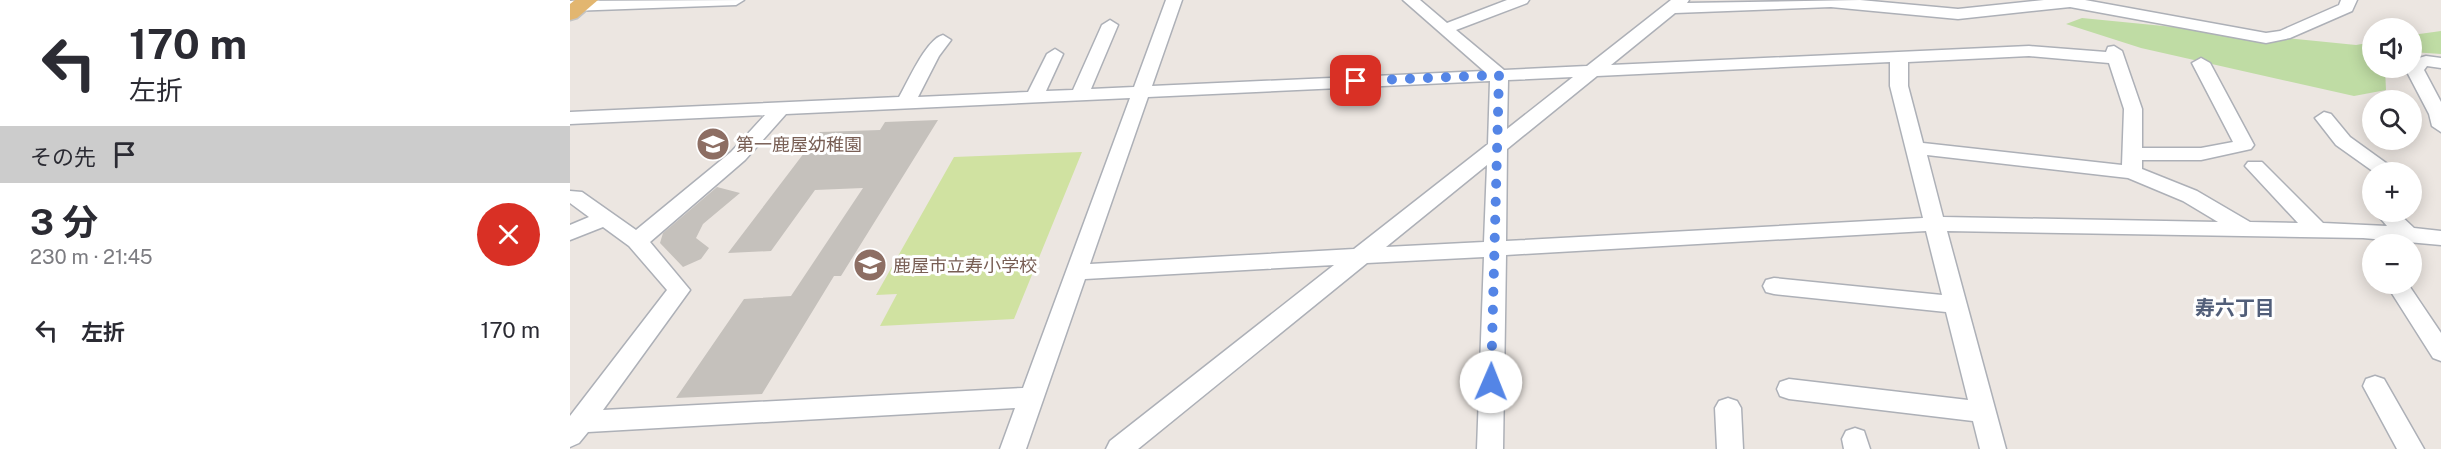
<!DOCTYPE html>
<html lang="ja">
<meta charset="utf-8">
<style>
body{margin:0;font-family:"Public Sans","Noto Sans JP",sans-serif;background:#f7f7f7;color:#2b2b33;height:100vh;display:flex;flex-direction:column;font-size:22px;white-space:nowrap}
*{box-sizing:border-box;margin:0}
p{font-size:20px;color:#7c7c81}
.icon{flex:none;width:33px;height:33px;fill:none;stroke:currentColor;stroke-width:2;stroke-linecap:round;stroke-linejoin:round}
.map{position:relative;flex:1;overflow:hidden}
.side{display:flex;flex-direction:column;background:#fff;width:570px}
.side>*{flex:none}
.top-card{background:#fff;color:#2b2b33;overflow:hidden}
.tools{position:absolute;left:1792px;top:18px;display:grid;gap:12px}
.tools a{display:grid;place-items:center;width:60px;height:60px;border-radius:50%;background:#fff;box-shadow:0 3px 15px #0003;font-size:30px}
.pin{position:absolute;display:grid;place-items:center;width:51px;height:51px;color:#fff;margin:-26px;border-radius:12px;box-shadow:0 3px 9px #0006}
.me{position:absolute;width:66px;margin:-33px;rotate:1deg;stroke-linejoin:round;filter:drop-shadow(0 0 4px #0008)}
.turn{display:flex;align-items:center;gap:21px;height:126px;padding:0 30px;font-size:27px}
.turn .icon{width:78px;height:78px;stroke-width:2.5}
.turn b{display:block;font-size:42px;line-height:51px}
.then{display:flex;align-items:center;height:57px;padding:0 30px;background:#0003;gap:12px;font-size:22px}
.round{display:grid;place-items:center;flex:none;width:63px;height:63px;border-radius:32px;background:#f7f7f7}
.summary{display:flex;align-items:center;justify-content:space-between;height:102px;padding:0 30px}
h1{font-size:36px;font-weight:700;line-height:45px}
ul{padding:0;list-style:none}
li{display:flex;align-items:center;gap:18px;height:90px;padding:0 30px}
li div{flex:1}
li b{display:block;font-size:22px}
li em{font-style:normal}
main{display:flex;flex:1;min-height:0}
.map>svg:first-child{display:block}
</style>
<main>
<section class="side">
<div class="top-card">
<div class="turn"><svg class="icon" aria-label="left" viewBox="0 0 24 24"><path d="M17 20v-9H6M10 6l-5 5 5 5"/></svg><div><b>170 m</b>左折</div></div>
<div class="then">その先<svg class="icon" aria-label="arrive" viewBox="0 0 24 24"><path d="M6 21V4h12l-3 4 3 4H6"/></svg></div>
</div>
<div class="summary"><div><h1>3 分</h1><p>230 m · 21:45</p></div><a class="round" style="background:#d93025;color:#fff"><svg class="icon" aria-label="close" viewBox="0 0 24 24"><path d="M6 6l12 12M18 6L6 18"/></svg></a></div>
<ul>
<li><svg class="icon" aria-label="left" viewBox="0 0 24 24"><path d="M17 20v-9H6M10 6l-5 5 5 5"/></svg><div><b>左折</b></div><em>170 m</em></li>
</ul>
</section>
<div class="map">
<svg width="1871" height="449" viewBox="0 0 1871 449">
<rect width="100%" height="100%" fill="#ece6e1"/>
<path fill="#bfdca4" d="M 1512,18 L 1786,45 L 1803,42 L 1803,68 L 1815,68 L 1816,90 L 1784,96 L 1571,48 L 1496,24 Z
M 1871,31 L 1871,54 L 1842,52 L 1842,35 Z"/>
<path fill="#d0e2a1" d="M 512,152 L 444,319 L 310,326 L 327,294 L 306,295 L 384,157 Z"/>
<path fill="#c5c1bc" d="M 368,120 L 271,276 L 264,276 L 192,394 L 106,398 L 174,299 L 221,296 L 293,188 L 245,190 L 201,251 L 158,253 L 250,132 L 310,130 L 315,122 Z
M 147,187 L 170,193 L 133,224 L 126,238 L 139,248 L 131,259 L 113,267 L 90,243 L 93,233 Z"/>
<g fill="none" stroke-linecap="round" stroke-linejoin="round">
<g stroke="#adb0b7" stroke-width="3">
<path id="minor" d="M 174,0 L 166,5 L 0,11 L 0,1 Z
M 596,0 L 612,0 L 582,86 L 914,71 L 833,0 L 850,0 L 877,23 L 937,0 L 959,0 L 957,3 L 886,30 L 934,70 L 1017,66 L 1101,0 L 1119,0 L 1117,3 L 1290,0 L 1388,9 L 1474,0 L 1515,0 L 1696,33 L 1710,31 L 1769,5 L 1771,0 L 1787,0 L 1782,11 L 1720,38 L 1696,43 L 1500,7 L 1388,19 L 1261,7 L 1105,13 L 1041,65 L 1459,46 L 1536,52 L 1538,47 L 1544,46 L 1552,51 L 1572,109 L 1572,148 L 1631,148 L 1663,142 L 1622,63 L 1631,58 L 1640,63 L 1684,145 L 1681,149 L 1631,160 L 1572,160 L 1572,169 L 1627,191 L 1680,222 L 1728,223 L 1675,166 L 1678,162 L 1692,162 L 1753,223 L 1817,226 L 1805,212 L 1827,212 L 1844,228 L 1871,231 L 1871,245 L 1793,238 L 1377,231 L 1436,449 L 1410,449 L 1403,421 L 1219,399 L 1210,396 L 1207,389 L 1210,382 L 1219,379 L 1398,400 L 1376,312 L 1204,294 L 1196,292 L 1193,286 L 1196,280 L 1204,278 L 1372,295 L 1356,231 L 936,255 L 933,449 L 907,449 L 914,257 L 797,263 L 568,449 L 536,449 L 540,441 L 764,265 L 515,279 L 456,449 L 430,449 L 445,408 L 18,432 L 9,443 L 0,447 L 0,416 L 97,290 L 59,246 L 33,227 L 0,240 L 0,225 L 19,217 L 0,203 L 0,191 L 12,192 L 66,230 L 161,152 L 195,115 L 0,124 L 0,112 L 329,97 C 338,82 356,39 373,35 L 381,40 L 369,56 L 348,97 L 458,92 L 477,54 L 485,49 L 493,54 L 476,91 L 503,90 L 532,25 L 540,20 L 548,25 L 521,89 L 564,87 ZM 1459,56 L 1539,63 L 1554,109 L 1552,165 L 1353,143 L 1338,86 L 1338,62 ZM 1320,62 L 1320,86 L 1353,218 L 936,241 L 937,149 L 1027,76 ZM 1003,77 L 937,129 L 938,80 ZM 920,81 L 918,144 L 784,249 L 520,264 L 578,97 ZM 560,98 L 453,388 L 33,410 L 120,290 L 80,242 L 175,160 L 216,114 ZM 1357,155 L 1558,178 L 1613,201 L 1648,222 L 1373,217 ZM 917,165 L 914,242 L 816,247 Z
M 1856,56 L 1871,58 L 1871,68 L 1857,66 L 1854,70 L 1871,102 L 1871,132 L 1862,126 L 1859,114 L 1836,70 L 1837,68 L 1842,68 L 1842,60 Z
M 1754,112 L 1761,114 L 1780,137 L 1823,168 L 1826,172 L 1804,172 L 1766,145 L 1745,118 Z
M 1816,284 L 1838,284 L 1871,333 L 1871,361 L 1863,358 Z
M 1805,376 L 1814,379 L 1854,449 L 1827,449 L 1793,386 L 1796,379 Z
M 1158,398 L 1167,401 L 1171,408 L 1173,449 L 1147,449 L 1145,408 L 1149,401 Z
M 1285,428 L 1294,431 L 1300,449 L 1274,449 L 1272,439 L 1276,431 Z"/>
</g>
<g stroke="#c4c4c4" stroke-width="3">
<path id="major" d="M 5,0 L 28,0 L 7,18 L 0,20 L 0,4 Z"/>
</g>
<use href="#minor" fill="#fff" fill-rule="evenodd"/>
<use href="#major" fill="#e2b670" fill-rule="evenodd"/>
</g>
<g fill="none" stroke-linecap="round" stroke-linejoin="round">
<path stroke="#5485e6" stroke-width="10" stroke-dasharray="0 18" d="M 786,81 L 929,75 L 921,382"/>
</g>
<defs>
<g id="school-disc" transform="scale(1.725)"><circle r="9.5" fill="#8d6e63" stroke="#fff"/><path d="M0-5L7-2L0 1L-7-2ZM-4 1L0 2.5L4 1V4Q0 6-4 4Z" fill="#fff"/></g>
</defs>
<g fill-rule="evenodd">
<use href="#school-disc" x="143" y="144"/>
<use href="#school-disc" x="300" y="265"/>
</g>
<g text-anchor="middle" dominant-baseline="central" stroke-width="6" stroke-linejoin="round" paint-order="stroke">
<g font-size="18" fill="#785e54" stroke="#fff" text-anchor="start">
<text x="166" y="144">第一鹿屋幼稚園</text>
<text x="323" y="265">鹿屋市立寿小学校</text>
</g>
<g font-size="20" font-weight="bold" fill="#515e79" stroke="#fff">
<text x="1665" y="308">寿六丁目</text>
</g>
</g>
</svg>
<div class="tools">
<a><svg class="icon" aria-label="sound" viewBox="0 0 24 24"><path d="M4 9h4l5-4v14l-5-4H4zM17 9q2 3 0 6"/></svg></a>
<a><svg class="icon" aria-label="search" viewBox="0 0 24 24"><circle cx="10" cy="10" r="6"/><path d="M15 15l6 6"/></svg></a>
<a>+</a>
<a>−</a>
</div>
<div class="pin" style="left:786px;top:81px;background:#d93025"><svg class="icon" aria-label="arrive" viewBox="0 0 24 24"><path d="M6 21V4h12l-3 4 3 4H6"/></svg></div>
<svg class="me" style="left:921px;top:382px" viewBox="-20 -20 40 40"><circle r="19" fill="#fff"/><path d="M0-13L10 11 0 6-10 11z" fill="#5485e6"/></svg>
</div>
</main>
